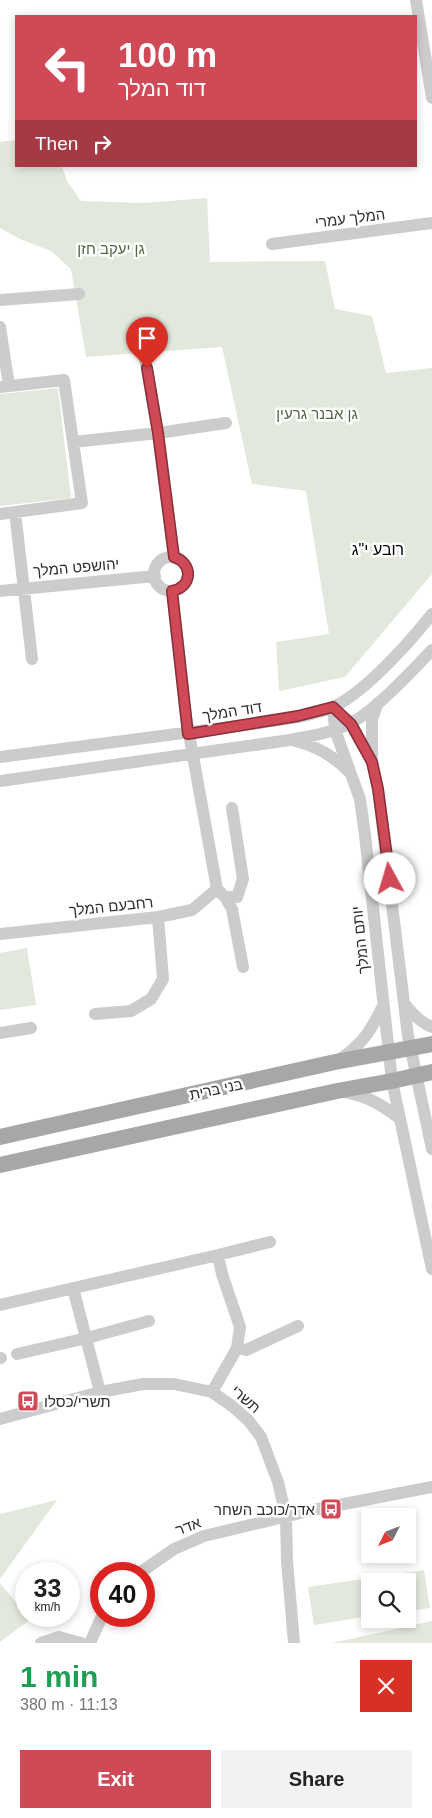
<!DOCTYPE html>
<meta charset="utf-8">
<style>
body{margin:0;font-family:Helvetica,"Noto Sans Hebrew",sans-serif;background:#f2f2f2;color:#222;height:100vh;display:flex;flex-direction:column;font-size:19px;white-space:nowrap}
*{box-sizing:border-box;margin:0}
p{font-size:16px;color:#767676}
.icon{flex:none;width:28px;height:28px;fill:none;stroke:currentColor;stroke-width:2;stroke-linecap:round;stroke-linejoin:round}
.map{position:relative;height:1643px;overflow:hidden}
.sheet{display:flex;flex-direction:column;background:#fff;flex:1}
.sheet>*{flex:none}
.banner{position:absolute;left:15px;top:15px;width:402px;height:152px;border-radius:0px;box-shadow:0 2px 8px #0003;background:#cf4957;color:#fff;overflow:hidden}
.needle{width:32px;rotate:228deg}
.buttons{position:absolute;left:361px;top:1508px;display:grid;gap:10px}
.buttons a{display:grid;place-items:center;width:55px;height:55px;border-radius:0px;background:#fff;box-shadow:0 2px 8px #0003;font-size:25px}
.speed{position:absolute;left:15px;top:1562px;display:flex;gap:10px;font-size:25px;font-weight:700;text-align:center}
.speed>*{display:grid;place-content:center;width:65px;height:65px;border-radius:50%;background:#fff;box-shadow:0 2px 8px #0003;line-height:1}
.speed small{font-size:12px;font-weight:400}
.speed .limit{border:8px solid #d22;background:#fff;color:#111}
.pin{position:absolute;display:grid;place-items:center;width:42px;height:42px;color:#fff;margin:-51px -21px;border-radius:50% 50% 50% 0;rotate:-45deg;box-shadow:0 0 5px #0007}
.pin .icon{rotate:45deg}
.me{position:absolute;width:55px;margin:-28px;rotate:354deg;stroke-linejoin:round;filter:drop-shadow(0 0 4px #0008)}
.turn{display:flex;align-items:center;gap:18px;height:105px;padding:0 20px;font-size:22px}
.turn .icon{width:65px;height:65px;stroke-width:2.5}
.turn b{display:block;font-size:35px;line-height:42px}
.then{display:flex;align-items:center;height:48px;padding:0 20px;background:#0003;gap:10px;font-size:19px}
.round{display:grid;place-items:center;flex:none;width:52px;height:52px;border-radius:0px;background:#f2f2f2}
.head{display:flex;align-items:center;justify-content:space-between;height:85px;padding:0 20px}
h1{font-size:30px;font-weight:800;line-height:38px;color:#1e9e55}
.button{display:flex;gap:10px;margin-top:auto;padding:10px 20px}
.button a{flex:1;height:58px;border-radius:0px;background:#cf4957;color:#fff;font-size:20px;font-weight:800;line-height:58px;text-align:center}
.button a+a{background:#f2f2f2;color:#222}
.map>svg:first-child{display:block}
</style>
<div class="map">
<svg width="432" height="1643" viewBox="0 0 432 1643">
<rect width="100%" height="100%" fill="#fff"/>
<path fill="#e3e8dc" d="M 16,140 L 16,166 L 62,166 L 67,181 L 81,201 L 142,203 L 207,198 L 210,262 L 325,261 L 335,309 L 372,316 L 386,373 L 432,368 L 432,574 L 345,677 L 279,691 L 276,642 L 329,634 L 306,491 L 252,484 L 222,347 L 86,357 L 71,269 L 51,251 L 22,240 L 0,228 L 0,142 Z
M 58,388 L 71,498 L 0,506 L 0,394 Z
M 27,948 L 36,1005 L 0,1010 L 0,953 Z
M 57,1500 L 0,1579 L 0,1514 Z
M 424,1570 L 430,1608 L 408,1611 L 408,1581 L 370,1581 L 370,1616 L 314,1625 L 308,1587 Z
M 0,1583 L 26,1614 L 26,1616 L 31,1619 L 0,1642 Z
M 432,1621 L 432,1643 L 332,1643 Z"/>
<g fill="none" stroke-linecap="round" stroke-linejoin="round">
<path stroke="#ccc" stroke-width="12" d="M 416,0 L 432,98
M 272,244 L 432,223
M 0,300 L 79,294
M 0,327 L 9,386
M 141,335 L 158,433 L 174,557
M 0,387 L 64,380 L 82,503 L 0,514
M 73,442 L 158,433 L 226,423
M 15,512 L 32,659
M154 574a17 17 0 1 1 34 0a17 17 0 1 1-34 0Z
M 0,591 L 155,576
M 333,707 L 335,730 L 360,799 L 365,835 L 392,1081 L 432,1269
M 346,719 L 351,724 L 372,762 L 378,789 L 408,1036 L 432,1149
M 295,741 C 316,746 333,755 348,771
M 0,757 L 260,723 C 285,719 313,716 335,706 C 366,691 410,642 432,614
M 372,757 L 372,719 L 378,703
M 0,781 L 290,740 C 310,736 331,733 349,724 C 374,712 412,671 432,650
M 217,889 L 225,897 L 237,897 L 243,879 L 232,808
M 225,897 L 232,909 L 243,967
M 0,934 L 158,917 L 192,910 L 217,889 L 186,717 L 172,591
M 404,1003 C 412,1014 420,1022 432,1027
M 95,1014 L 131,1011 L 151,999 L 163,979 L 158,917
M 0,1033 L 31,1028
M 340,1059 C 363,1044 371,1030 383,1006
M 344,1092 C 367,1096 381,1104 399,1118
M 218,1255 L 270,1242
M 73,1288 L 100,1392
M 0,1305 L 218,1255 L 222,1274 L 240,1327 L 237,1348 L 212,1392
M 237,1348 L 246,1350 L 298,1326
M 17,1354 L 87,1338 L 149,1321
M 0,1358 L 1,1358
M 0,1419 L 100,1392 L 143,1384 L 174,1384 L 212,1392 L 232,1406 L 248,1420 L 261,1437 L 278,1482 L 286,1516 L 287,1561 L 294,1643
M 138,1574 L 174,1549 L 204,1536 L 313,1510 L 432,1487
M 41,1643 L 59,1637 L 81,1643
M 90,1643 L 102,1616"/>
<path stroke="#a7a7a7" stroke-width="16" d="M 0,1137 L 335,1062 L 432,1044
M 0,1165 L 337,1091 L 392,1081 L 432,1072"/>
</g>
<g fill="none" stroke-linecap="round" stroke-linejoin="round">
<g stroke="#872f39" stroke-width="12">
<path id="route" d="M 147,368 L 158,433 L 174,557 C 194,564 192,587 172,591 L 188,734 L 298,716 L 333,707 L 351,724 L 372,762 L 378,789 L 390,879"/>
</g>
<use href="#route" stroke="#cf4957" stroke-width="9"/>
</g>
<defs>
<g id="bus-square" transform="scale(1.125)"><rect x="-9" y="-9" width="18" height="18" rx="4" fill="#cf4957" stroke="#fff"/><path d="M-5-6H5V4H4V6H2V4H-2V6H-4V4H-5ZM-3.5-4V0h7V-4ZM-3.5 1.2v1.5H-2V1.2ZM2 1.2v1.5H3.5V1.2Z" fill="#fff"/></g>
</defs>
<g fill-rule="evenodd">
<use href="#bus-square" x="28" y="1401"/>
<use href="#bus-square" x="331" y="1509"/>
</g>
<g text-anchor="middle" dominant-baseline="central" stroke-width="5" stroke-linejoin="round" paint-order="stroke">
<g font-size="15" fill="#2f2f2f" stroke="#fff">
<text transform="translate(350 218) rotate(-7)">המלך עמרי</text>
<text transform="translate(76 567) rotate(-5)">יהושפט המלך</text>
<text transform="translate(232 711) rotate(-9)">דוד המלך</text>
<text transform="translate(111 906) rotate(-6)">רחבעם המלך</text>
<text transform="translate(360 940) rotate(-96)">יותם המלך</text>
<text transform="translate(216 1089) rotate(-12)">בני ברית</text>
<text transform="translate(246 1399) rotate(41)">תשרי</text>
<text transform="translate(188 1526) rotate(-21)">אדר</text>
</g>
<g font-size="15" fill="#546642" stroke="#fff">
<text x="111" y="248">גן יעקב חזן</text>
<text x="317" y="413">גן אבנר גרעין</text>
</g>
<g font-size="15" fill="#2f2f2f" stroke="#fff" text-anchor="start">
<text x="44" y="1401">תשרי/כסלו</text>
<text x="315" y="1509" text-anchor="end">אדר/כוכב השחר</text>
</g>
<g font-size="16" fill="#000" stroke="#fff">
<text x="378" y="549">רובע י"ג</text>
</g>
</g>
</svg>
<div class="buttons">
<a><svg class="needle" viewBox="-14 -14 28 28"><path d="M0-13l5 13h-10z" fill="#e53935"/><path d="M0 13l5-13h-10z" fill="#767676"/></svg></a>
<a><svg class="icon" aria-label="search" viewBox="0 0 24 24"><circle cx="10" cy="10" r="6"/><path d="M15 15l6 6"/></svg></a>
</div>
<div class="speed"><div>33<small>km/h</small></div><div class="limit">40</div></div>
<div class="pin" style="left:147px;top:368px;background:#d93025"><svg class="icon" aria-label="arrive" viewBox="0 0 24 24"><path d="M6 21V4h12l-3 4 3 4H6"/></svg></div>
<svg class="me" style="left:390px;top:879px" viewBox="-20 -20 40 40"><circle r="19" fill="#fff"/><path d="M0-13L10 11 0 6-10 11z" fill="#cf4957"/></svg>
<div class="banner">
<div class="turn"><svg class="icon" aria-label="left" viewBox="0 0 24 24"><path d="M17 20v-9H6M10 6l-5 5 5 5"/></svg><div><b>100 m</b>דוד המלך</div></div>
<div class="then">Then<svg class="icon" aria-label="right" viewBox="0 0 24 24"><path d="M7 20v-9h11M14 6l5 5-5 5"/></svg></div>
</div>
</div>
<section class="sheet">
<div class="head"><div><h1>1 min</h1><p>380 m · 11:13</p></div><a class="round" style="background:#d93025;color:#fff"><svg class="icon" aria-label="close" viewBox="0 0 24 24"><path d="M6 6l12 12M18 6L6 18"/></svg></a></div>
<div class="button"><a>Exit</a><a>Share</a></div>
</section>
